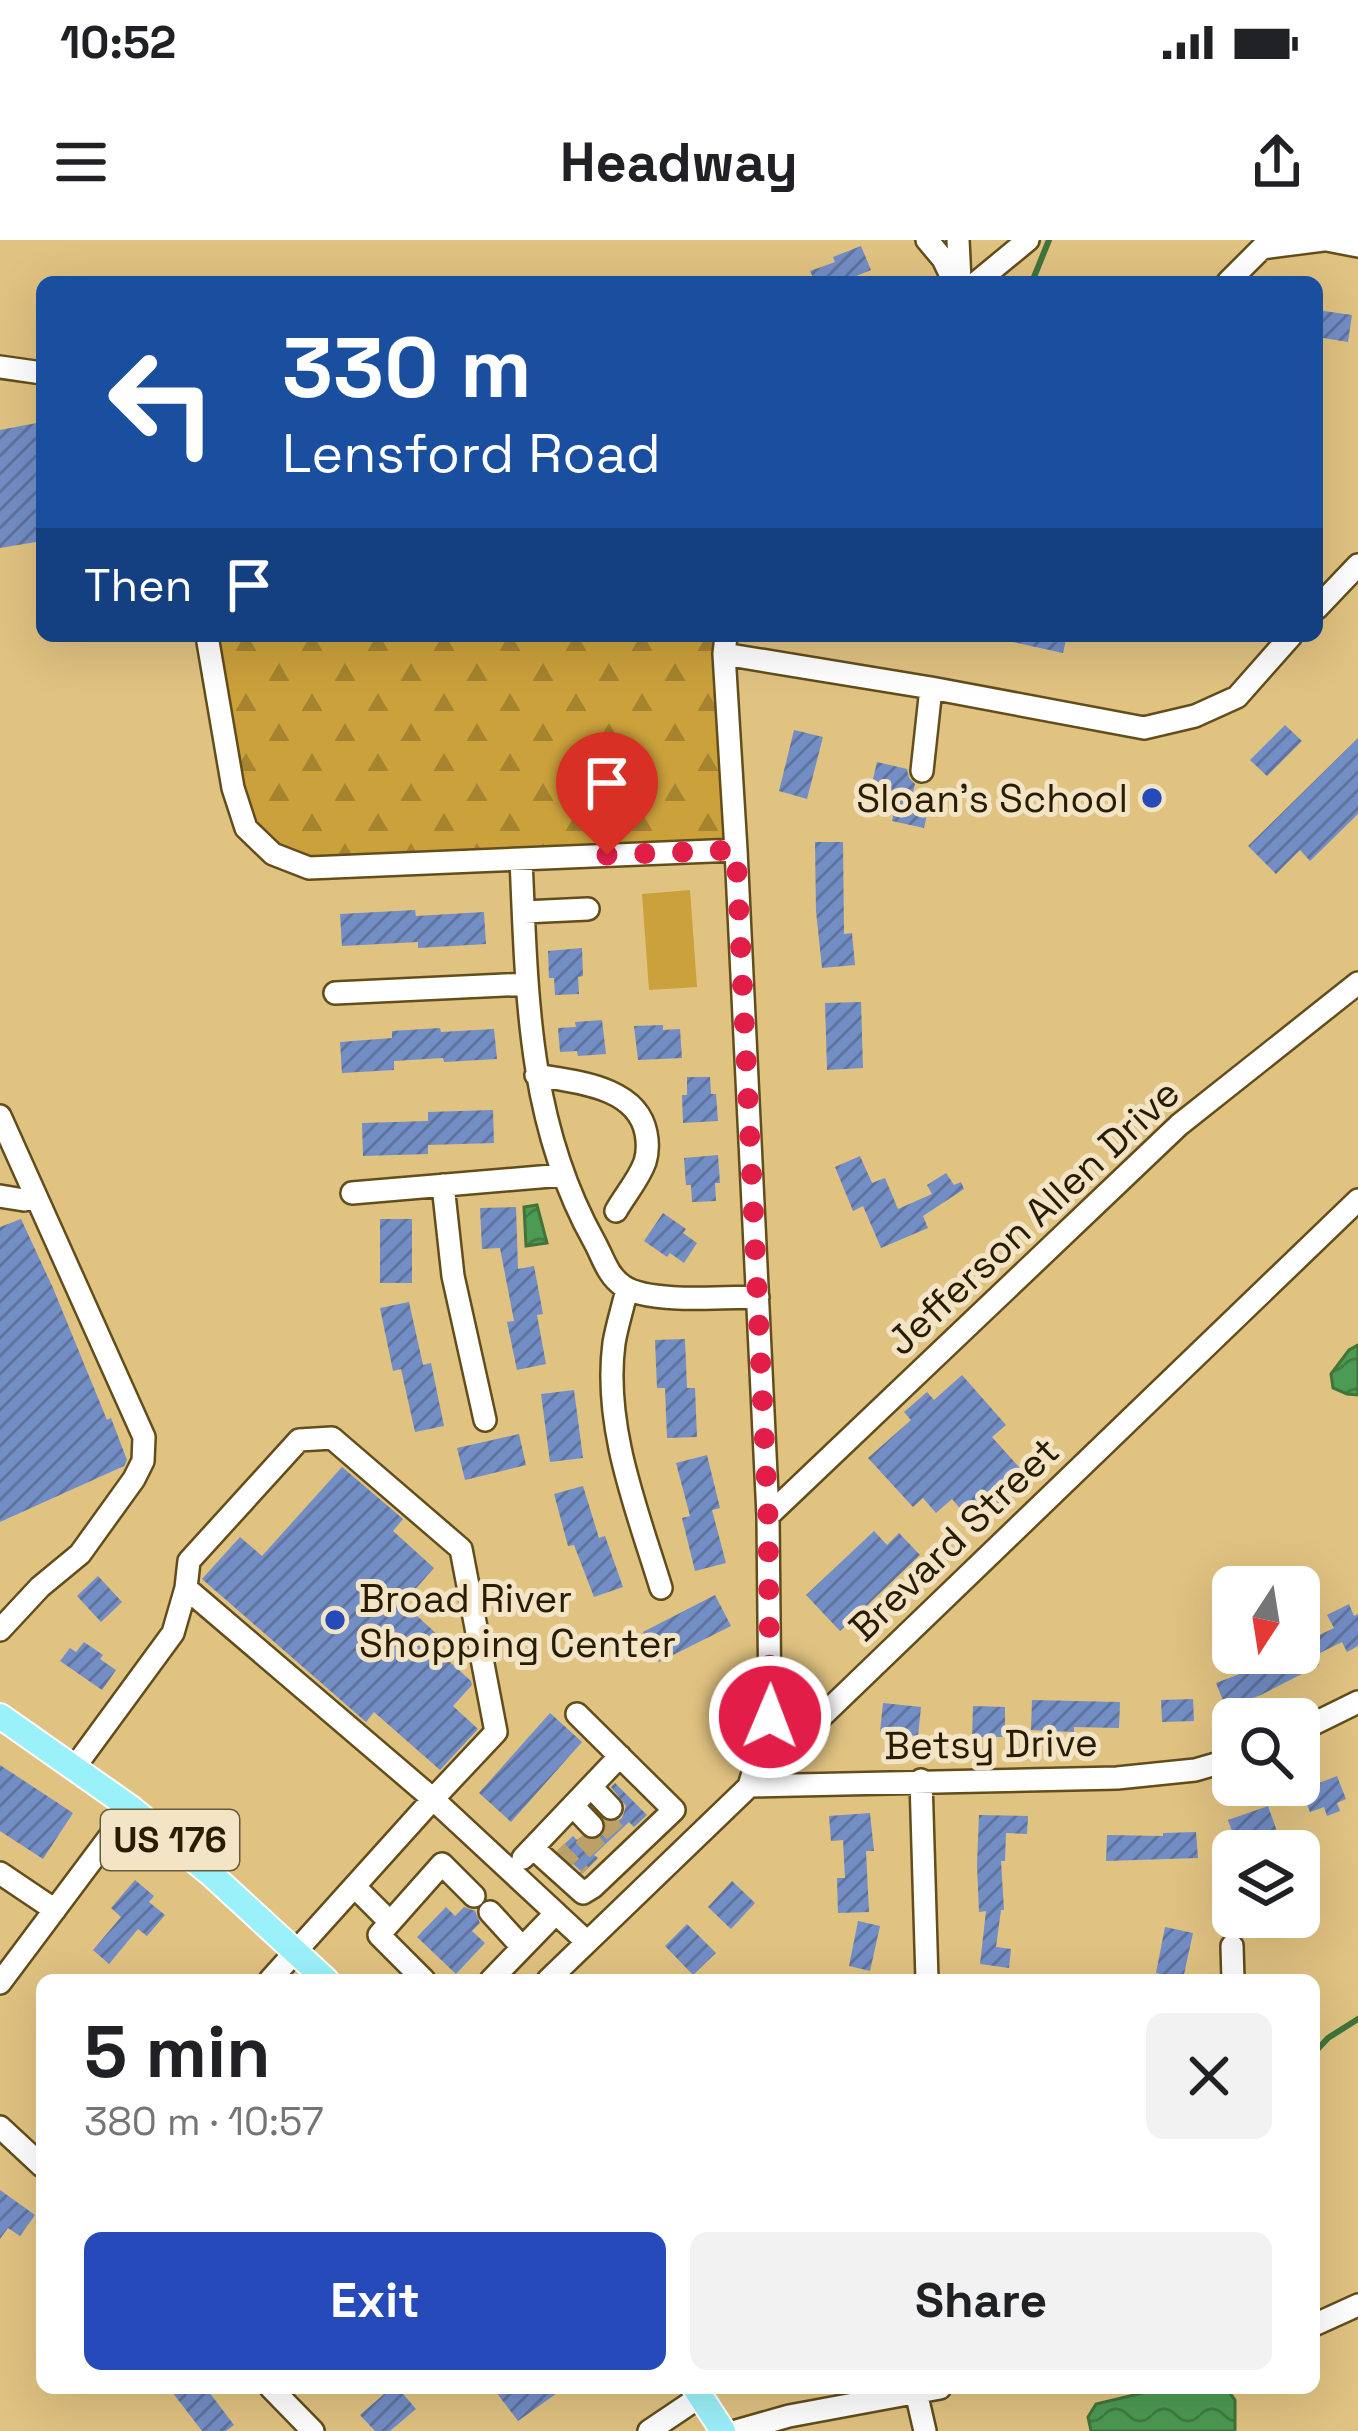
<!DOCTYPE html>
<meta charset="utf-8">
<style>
body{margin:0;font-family:"Space Grotesk",sans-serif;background:#f2f2f2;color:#202124;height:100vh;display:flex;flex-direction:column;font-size:45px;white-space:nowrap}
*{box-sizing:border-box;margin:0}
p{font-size:39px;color:#757577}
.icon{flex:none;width:66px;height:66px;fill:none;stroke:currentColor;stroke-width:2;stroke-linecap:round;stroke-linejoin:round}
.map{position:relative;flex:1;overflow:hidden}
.details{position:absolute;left:36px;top:1734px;width:1284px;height:420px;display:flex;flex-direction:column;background:#fff;border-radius:18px;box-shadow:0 12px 48px #0002}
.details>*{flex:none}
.top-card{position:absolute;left:36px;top:36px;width:1287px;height:366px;border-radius:18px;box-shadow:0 12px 48px #0002;background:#1a4fa0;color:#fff;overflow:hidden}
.needle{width:78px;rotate:192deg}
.buttons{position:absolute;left:1212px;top:1326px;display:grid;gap:24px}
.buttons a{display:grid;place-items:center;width:108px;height:108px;border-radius:18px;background:#fff;box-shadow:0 12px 48px #0002;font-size:60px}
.pin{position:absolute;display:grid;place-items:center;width:102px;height:102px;color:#fff;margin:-123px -51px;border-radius:50% 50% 50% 0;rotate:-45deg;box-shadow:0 0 12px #0007}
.pin .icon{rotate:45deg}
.me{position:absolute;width:132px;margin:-66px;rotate:1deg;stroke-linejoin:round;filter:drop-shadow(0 0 9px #0008)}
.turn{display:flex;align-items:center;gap:42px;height:252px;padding:0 48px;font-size:54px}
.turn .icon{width:156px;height:156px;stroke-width:2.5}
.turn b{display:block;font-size:84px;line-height:102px}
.then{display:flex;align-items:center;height:114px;padding:0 48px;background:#0003;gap:24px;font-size:45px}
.round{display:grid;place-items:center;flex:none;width:126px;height:126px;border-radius:18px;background:#f2f2f2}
.overview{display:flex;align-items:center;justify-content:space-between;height:204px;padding:0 48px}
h1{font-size:72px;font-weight:600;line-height:90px}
.cta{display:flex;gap:24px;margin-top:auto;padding:24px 48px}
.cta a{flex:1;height:138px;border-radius:18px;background:#264ab9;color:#fff;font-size:48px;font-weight:600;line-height:138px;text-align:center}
.cta a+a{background:#f2f2f2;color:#202124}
.status{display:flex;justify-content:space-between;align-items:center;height:84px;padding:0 60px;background:#fff;direction:ltr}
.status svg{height:33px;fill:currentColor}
header{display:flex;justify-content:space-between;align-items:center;height:156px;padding:0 48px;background:#fff;font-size:54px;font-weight:600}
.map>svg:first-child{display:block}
</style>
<div class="status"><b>10:52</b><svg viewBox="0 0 49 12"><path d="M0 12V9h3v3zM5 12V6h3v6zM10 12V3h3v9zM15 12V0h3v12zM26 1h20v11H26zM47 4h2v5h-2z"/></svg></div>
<header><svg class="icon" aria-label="menu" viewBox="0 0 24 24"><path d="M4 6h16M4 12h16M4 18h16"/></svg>Headway<svg class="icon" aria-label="share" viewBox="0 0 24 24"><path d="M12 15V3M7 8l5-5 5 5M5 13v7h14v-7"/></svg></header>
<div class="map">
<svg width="1358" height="2191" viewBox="0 0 1358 2191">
<defs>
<pattern id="forest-firs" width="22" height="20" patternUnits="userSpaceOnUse" patternTransform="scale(3)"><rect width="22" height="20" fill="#cba13b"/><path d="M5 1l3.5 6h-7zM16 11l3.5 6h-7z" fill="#a5832f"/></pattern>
<pattern id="water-waves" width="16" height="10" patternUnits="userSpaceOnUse" patternTransform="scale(3)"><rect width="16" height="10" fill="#4c9a53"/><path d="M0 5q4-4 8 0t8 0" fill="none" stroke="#3f7d43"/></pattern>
<pattern id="building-hatch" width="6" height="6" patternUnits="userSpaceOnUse" patternTransform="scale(3)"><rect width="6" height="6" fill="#738dc5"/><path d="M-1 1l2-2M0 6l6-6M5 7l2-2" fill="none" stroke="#5e739e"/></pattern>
</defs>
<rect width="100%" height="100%" fill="#e0c281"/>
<path fill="#cba13b" d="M 690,650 L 697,747 L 649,750 L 642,654 Z"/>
<path fill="url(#forest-firs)" d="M 206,396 L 726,396 L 736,610 L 309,628 L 247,588 Z"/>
<path fill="url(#water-waves)" stroke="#41743b" stroke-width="3" d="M 537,965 L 547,1003 L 526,1006 L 524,967 Z
M 1358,1105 L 1358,1155 L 1347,1154 L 1333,1148 L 1331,1134 L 1349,1110 Z
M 1163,2148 L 1227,2149 L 1235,2160 L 1235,2191 L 1091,2191 L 1088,2177 L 1096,2164 Z"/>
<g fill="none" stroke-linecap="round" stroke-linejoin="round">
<path stroke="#41743b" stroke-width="6" d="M 1032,42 L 1049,0
M 1314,1813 L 1328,1798 L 1358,1779"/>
</g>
<path fill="url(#building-hatch)" d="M 861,6 L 871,30 L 842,42 L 815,42 L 810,31 L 835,22 L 833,17 Z
M 1317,70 L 1352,75 L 1348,102 L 1317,97 Z
M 42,182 L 42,301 L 0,308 L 0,190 Z
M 1013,396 L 1067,396 L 1063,413 L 1012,402 Z
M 1285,485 L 1302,501 L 1267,536 L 1250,520 Z
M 794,490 L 823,497 L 807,559 L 779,551 Z
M 1358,498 L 1358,574 L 1310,621 L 1300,610 L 1276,634 L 1248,606 Z
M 877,522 L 907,529 L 909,538 L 915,544 L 910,566 L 928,570 L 924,588 L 892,581 L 897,558 L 870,552 Z
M 815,602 L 843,602 L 844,694 L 852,693 L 855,725 L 822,728 L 816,671 Z
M 415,670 L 416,676 L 484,672 L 486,704 L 418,708 L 418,702 L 342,706 L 340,674 Z
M 582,708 L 583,736 L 578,737 L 579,754 L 555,755 L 554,738 L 549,738 L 548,711 Z
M 861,762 L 863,828 L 827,830 L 825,763 Z
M 602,780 L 606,814 L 578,816 L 577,811 L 560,812 L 558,788 L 576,787 L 575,782 Z
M 663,785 L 663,790 L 680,789 L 682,818 L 638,820 L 634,786 Z
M 440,788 L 441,792 L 494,789 L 497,819 L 444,822 L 443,818 L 394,821 L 394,830 L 342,833 L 340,802 L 392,798 L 392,791 Z
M 687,837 L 710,837 L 711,854 L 716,854 L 718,881 L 683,883 L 682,855 L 687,855 Z
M 493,870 L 494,903 L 428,905 L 428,914 L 363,916 L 362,883 L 428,881 L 428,872 Z
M 718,915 L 720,943 L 715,943 L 716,961 L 692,962 L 691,945 L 686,945 L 684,918 Z
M 860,916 L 872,943 L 885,938 L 898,969 L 932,954 L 927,945 L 946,933 L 954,945 L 961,942 L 964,949 L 923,976 L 928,988 L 881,1008 L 863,966 L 853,971 L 835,927 Z
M 516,967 L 518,1029 L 534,1026 L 543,1074 L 537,1075 L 546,1124 L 517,1130 L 507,1082 L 514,1081 L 500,1008 L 482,1009 L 480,968 Z
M 663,973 L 686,989 L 683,993 L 697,1003 L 684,1023 L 670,1013 L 667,1017 L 644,1001 Z
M 21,979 L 53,1048 L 107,1180 L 111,1178 L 127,1220 L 124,1226 L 0,1282 L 0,987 Z
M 380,979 L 412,979 L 412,1043 L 380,1043 Z
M 409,1062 L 423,1125 L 431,1123 L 444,1186 L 415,1192 L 401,1129 L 393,1131 L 380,1068 Z
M 685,1099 L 687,1148 L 695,1148 L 697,1197 L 667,1198 L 665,1148 L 657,1148 L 655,1100 Z
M 962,1135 L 1006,1185 L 992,1197 L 1028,1237 L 974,1285 L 952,1259 L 936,1273 L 923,1258 L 913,1267 L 868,1218 L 911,1180 L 904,1172 L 927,1152 L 934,1160 Z
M 574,1150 L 583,1218 L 550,1222 L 541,1154 Z
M 519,1194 L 526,1225 L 465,1240 L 457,1208 Z
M 707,1215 L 720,1268 L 712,1270 L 726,1323 L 695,1331 L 682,1278 L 690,1276 L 676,1223 Z
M 342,1227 L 403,1279 L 393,1291 L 434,1328 L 403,1363 L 440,1397 L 432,1406 L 471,1441 L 472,1445 L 453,1466 L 478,1489 L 440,1530 L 374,1472 L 366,1482 L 202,1339 L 240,1297 L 262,1316 Z
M 583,1246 L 599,1298 L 605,1296 L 623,1347 L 594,1357 L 574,1305 L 568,1306 L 554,1254 Z
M 874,1291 L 887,1305 L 899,1293 L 920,1315 L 840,1391 L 806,1355 Z
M 98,1336 L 122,1362 L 101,1382 L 77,1356 Z
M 715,1355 L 731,1386 L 659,1422 L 643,1392 Z
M 1349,1364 L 1354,1376 L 1358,1374 L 1358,1406 L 1347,1412 L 1342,1402 L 1314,1416 L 1319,1425 L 1261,1455 L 1226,1468 L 1216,1443 L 1261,1426 L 1272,1419 L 1269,1413 L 1299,1413 L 1299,1385 L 1307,1401 L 1334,1388 L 1327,1375 Z
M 84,1402 L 103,1415 L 100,1419 L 116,1430 L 102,1450 L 60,1421 L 70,1408 L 76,1412 Z
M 1193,1459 L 1194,1481 L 1162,1482 L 1161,1460 Z
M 1032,1460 L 1120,1462 L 1119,1488 L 1074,1487 L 1074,1492 L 1031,1490 Z
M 883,1463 L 921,1467 L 918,1496 L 880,1492 Z
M 973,1466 L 1005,1467 L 1005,1497 L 972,1497 Z
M 550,1473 L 582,1502 L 511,1582 L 479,1553 Z
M 0,1525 L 73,1573 L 43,1619 L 0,1591 Z
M 1337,1536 L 1346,1559 L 1337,1563 L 1340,1571 L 1327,1576 L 1324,1567 L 1310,1572 L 1301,1550 Z
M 615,1543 L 647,1575 L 634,1587 L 629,1582 L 594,1615 L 598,1618 L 583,1633 L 558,1610 L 573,1596 L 577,1600 L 581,1597 L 589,1601 L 597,1600 L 606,1591 L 606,1582 L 616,1582 L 622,1578 L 626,1566 L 611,1547 Z
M 1268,1566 L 1278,1594 L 1238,1608 L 1228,1580 Z
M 870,1573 L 874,1611 L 866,1611 L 869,1672 L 838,1673 L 837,1638 L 845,1638 L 843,1600 L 831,1601 L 829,1576 Z
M 979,1575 L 1028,1576 L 1027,1594 L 1006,1593 L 1005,1621 L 1001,1621 L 1004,1670 L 1001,1670 L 996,1707 L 1011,1709 L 1009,1728 L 980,1724 L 986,1671 L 979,1672 L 977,1625 Z
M 1196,1592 L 1198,1618 L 1106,1621 L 1107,1595 L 1163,1596 L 1163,1593 Z
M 135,1640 L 154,1656 L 149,1662 L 165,1675 L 147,1696 L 138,1689 L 109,1724 L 93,1710 L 121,1677 L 111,1668 Z
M 732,1641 L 755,1663 L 731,1689 L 708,1667 Z
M 446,1667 L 455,1676 L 464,1667 L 475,1671 L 480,1683 L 472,1691 L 485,1703 L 456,1734 L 417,1697 Z
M 858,1681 L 880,1686 L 870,1731 L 849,1726 Z
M 687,1684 L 716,1713 L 693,1735 L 665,1706 Z
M 1165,1687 L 1193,1693 L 1183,1739 L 1156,1733 Z
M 0,1950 L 35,1975 L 20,1996 L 8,1988 L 0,1999 Z
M 169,2148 L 206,2148 L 234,2185 L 226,2191 L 202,2191 Z
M 391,2148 L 398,2148 L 416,2169 L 390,2191 L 375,2191 L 360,2175 Z
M 493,2148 L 564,2148 L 518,2181 Z"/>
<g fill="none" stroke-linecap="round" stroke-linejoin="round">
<path stroke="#bba168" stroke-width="21" stroke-dasharray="21 10" stroke-linecap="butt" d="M 601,1577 L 616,1594
M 583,1595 L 598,1611
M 557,1611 L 581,1635"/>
<g stroke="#624d1b" stroke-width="26">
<path id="minor" d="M 927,0 L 943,19 L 954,42
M 958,0 L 960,41
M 1327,0 L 1358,6
M 977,42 L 1028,0
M 1228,42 L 1262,8 L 1323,0
M 0,127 L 42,133
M 1317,368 L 1358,325
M 207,396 L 233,548 L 246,588 L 273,614 L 309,628 L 736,610
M 726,396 L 724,414 L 736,610 L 768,1276 L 770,1477 L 749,1546 L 1117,1538 L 1195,1530 L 1233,1519
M 724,414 L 931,448 L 1144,488 L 1195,476 L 1237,457 L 1291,396
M 922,531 L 931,448
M 521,619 C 527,752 527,881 594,1001 C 603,1017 607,1035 623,1046 C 648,1064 726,1057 758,1057
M 524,672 L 588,669
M 335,753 L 527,744
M 536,835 C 575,842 637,846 646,893 C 648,903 648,912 645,922 C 639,939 625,955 616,971
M 0,876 L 144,1197 L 143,1221 L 134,1239 L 80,1314 L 40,1347 L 0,1390
M 443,945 L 453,1036 L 485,1180
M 352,953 L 563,935
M 0,956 L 24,960 L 36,957
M 627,1049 C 623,1067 617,1085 614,1103 C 603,1186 637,1270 661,1348
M 768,1276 L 1179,885 L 1358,743
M 186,1348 L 189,1321 L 299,1200 L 332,1198 L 461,1309 L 496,1492 L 433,1559 L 587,1702
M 1299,1491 L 1358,1462
M 74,1528 L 173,1393 L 186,1348 L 433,1559 L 270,1740
M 921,1540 L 927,1740
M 591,1547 L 611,1568
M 573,1566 L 592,1586
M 533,1608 L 583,1653 L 593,1647 L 674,1570 L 577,1474
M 523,1618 L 620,1516
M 0,1633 L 55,1670
M 355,1647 L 390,1682
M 490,1672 L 522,1707
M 1232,1706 L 1233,1740
M 424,1740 L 379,1695 L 442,1624 L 474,1656
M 491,1740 L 556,1673
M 548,1740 L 1358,960
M 0,1743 L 131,1568
M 0,1887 L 42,1926
M 1314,2085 L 1358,2065
M 271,2148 L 313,2191
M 916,2152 L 925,2191
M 649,2191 L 701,2156
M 736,2191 L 789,2176 L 940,2148"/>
</g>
<g stroke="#fff" stroke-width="28">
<path id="major" d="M 0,1476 L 131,1568 L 212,1635 L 326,1740
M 695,2148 L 723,2191"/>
</g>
<use href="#minor" stroke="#fff" stroke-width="21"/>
<use href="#major" stroke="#9bf1fa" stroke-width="24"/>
</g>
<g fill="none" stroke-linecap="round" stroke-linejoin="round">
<path stroke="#e11d48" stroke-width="21" stroke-dasharray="0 37.8" d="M 607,615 L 736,610 L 768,1276 L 770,1477"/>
</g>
<g fill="#264ab9" stroke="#f3e4c5" stroke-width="4.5">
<circle cx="1152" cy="558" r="12"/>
<circle cx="335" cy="1380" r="12"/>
</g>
<g text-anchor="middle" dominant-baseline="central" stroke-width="10" stroke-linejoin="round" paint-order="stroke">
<rect fill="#f3e4c5" stroke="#65593c" stroke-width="3" x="101" y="1570" width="138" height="60" rx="9"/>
<g font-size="36" font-weight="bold" fill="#281d02">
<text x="170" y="1600">US 176</text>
</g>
<g font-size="39" fill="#281d02" stroke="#f3e4c5" text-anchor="end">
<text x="1128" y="558">Sloan's School</text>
<text x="359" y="1358" text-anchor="start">Broad River<tspan x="359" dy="45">Shopping Center</tspan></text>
</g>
<g font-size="39" fill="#281d02" stroke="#f3e4c5">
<text transform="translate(1033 977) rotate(-43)">Jefferson Allen Drive</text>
<text transform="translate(954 1299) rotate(-44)">Brevard Street</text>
<text transform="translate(991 1504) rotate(-1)">Betsy Drive</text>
</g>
</g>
</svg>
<div class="buttons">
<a><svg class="needle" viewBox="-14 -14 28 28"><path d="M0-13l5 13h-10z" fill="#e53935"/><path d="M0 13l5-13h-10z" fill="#757577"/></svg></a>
<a><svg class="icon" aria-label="search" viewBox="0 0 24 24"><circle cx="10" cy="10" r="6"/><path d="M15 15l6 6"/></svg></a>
<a><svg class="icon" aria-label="layers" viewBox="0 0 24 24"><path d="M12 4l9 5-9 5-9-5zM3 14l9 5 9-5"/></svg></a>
</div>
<div class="pin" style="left:607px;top:615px;background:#d93025"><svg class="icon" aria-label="arrive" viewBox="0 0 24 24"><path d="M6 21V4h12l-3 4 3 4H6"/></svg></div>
<svg class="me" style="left:770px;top:1477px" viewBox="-20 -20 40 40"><circle r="17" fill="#e11d48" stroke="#fff" stroke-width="3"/><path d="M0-11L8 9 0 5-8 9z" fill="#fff"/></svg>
<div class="top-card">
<div class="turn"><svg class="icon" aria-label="left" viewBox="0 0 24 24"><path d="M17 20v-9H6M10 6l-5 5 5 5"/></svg><div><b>330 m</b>Lensford Road</div></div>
<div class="then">Then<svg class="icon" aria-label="arrive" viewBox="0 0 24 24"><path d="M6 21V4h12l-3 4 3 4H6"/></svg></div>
</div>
<section class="details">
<div class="overview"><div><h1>5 min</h1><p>380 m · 10:57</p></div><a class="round"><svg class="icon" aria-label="close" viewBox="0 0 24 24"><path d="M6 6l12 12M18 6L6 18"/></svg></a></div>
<div class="cta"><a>Exit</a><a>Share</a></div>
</section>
</div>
